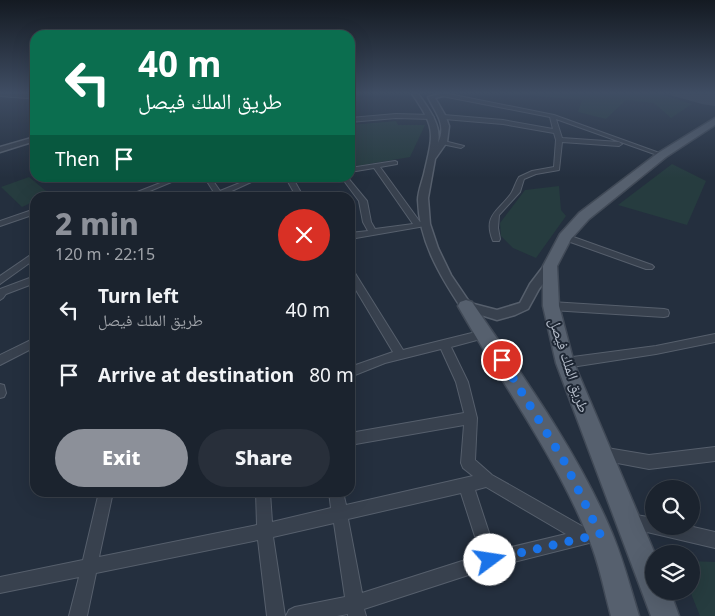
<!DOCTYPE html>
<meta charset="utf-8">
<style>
body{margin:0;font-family:"Noto Sans","Noto Naskh Arabic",sans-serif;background:#282f3a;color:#f1f3f6;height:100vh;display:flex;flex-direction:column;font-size:19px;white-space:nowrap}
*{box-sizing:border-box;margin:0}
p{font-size:16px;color:#a0a4aa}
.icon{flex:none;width:28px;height:28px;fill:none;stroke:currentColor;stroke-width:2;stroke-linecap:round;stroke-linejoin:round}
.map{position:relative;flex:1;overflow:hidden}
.side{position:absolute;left:30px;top:192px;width:325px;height:305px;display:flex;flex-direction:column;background:#1b232e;border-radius:15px;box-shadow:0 5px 20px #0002,0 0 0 1px #39404a}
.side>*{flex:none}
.top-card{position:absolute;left:30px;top:30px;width:325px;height:152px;border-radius:15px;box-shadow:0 5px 20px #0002,0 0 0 1px #39404a;background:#0b6e4f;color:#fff;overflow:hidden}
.tools{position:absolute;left:645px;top:480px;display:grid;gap:10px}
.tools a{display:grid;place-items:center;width:55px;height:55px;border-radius:50%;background:#1b232e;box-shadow:0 5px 20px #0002,0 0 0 1px #39404a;font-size:25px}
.pin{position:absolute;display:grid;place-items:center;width:42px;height:42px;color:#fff;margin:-21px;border:2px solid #fff;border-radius:50%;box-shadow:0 1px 5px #0007}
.me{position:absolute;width:55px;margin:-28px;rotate:76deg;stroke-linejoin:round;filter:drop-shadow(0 0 4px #0008)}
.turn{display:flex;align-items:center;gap:18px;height:105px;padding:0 25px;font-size:22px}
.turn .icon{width:65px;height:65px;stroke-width:2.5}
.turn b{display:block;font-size:35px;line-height:42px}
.then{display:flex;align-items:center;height:48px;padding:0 25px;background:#0003;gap:10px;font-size:19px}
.round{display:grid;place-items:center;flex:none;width:52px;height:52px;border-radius:26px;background:#282f3a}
.headline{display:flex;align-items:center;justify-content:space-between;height:85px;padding:0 25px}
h1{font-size:30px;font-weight:800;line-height:38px;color:#8c9099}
.button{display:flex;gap:10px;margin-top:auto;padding:10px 25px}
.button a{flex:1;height:58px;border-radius:30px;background:#8c9099;color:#fff;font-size:20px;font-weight:800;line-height:58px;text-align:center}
.button a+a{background:#282f3a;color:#f1f3f6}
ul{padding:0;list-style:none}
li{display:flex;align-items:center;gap:15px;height:65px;padding:0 25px}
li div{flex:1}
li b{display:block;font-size:19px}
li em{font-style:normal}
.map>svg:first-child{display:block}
</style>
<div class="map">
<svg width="715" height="616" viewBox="0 0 715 616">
<rect width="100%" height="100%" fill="#242f3e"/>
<path fill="#263c3f" d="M 490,92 L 665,92 L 661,94 L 692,104 L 671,118 L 654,103 L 626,100 L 606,119 L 578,112 L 582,100 Z
M 396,121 L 398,125 L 425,125 L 410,157 L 350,167 L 350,125 Z
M 672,164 L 706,181 L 687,225 L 618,205 Z
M 29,177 L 51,195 L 35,198 L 35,201 L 22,207 L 1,187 Z
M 559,186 L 561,210 L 566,216 L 536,258 L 513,248 L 501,236 L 500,223 L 525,190 Z
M 691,561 L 715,562 L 715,616 L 700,616 L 690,591 Z"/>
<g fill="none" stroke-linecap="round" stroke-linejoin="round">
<g stroke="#565f6c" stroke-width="2">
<path id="minor" d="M 0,92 L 27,94 L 35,92 L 35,96 L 27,98 L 0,96 Z
M 444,93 L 554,115 L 665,155 L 660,156 L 556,119 L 562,138 L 619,142 L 622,144 L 619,146 L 562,142 L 559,170 L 536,174 L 524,179 L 520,192 L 499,215 L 498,228 L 500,239 L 499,241 L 493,241 C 483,216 497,212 510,195 C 514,190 515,183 519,177 L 532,171 L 554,167 L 556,140 L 554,133 L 503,124 L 444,119 L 441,117 L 444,115 L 503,120 L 553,129 L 550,117 L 442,96 Z
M 396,114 L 431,115 L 434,117 L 431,119 L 396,118 L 350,122 L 350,118 Z
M 444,141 L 464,146 L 461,148 L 442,144 L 442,142 Z
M 395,161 L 397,162 L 397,164 L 380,167 L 420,222 L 425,222 L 429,224 L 425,226 L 350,239 L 350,233 L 368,231 L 363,222 L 359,201 L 342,178 L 348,178 L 367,201 L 371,222 L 375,229 L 413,224 L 374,168 L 350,172 L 350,168 Z
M 173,178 L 181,178 L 133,198 L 122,198 Z
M 205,178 L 211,178 L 220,191 L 252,178 L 260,178 L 223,195 L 224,198 L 208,198 L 215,194 Z
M 286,178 L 309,178 L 308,179 L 295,182 L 304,198 L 297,198 Z
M 35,209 L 35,214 L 0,226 L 0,221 Z
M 565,234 L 652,265 L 654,267 L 652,269 L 646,269 L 562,239 L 562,235 Z
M 35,252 L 35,259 L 0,284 L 0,276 Z
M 350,269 L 353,270 L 403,350 L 484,330 L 488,331 L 489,334 L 488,337 L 451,347 L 468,382 L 477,418 L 475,460 L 492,475 L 587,529 L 600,526 L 605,529 L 608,534 L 605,539 L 490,568 L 364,609 L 366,616 L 348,616 L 348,614 L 337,616 L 286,616 L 289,610 L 295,607 L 345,597 L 334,523 L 273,537 L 285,616 L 267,616 L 258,540 L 96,573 L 87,616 L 69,616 L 79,577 L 0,593 L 0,577 L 83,560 L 99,492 L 113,492 L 99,557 L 257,525 L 256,492 L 270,492 L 272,522 L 331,508 L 329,492 L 343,492 L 346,505 L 473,476 L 463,468 L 461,463 L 464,425 L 350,445 L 350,433 L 464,413 L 456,382 L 441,349 L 385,363 L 350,377 L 350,367 L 393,352 L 350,280 ZM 486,487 L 566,534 L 495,551 L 475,490 ZM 461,493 L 481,555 L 362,593 L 348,519 Z
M 35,276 L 35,283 L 6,294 L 3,298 L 0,300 L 0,289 Z
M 551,302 L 664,309 L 668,310 L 669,313 L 668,316 L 664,317 L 551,310 L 546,306 Z
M 715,334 L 715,342 L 656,354 L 565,368 L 561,366 L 559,363 L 561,360 L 565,358 L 656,346 Z
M 35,338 L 35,347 L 0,365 L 0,355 Z
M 0,384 L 4,385 L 6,393 L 4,397 L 0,398 Z
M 601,447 L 649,455 L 715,447 L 715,461 L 649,469 L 596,459 L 594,454 L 596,449 Z
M 630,514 L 654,518 L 654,526 L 689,526 L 715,532 L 715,548 L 630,528 L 625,526 L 623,521 L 625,516 Z"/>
</g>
<g stroke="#565f6c" stroke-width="3">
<path id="tertiary" d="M 411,92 L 417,92 C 427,107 442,124 438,143 C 447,124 436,114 428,97 L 444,93 L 447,95 L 435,98 L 445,115 L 449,126 L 447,142 L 435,159 L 428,198 L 430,224 L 438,248 L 451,275 L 470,303 L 497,310 L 520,303 L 530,284 L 546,263 L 554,263 L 556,266 L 539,289 L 528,309 L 515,315 L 497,320 L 462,309 C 440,276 419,241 418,200 C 418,192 422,182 424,174 C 434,131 436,129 411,92 Z
M 35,137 L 35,141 L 0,152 L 0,147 Z"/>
</g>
<g stroke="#414a57" stroke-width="3">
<path id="primary" d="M 715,118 L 715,125 L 666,157 L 589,219 L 571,239 L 557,266 L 559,306 L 574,363 L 655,554 L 654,591 L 670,591 L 679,616 L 651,616 L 556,363 L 543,306 L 543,266 L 560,234 L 579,213 L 658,153 Z
M 466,300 L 472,302 C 521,374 574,446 609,526 C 622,555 630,586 639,616 L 611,616 C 604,590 599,563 589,539 C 555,455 502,384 458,306 L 460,302 Z"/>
</g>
<use href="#minor" fill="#38414e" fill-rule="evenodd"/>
<use href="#tertiary" fill="#38414e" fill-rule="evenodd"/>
<use href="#primary" fill="#56606e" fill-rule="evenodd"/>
</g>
<path fill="#3b4654" d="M 671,92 L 715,92 L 715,106 L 702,104 L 670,95 Z"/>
<linearGradient id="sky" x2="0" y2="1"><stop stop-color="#141a22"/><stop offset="0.52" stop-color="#3f4d63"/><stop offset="1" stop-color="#3f4d63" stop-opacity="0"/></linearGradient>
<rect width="715" height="178" fill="url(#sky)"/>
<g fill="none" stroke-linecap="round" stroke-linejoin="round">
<path stroke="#1a73e8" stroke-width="9" stroke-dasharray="0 16.2" d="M 490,560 L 600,534 L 564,461 L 502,360"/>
</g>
<g text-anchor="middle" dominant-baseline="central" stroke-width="4" stroke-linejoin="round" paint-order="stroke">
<g font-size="15" fill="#b4bcc9" stroke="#1d2633">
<text transform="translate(570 365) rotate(72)">طريق الملك فيصل</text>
</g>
</g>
</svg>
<div class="tools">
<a><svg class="icon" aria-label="search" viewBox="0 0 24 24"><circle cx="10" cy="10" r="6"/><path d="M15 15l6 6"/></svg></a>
<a><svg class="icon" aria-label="layers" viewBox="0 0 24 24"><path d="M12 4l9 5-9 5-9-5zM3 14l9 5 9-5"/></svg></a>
</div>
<div class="pin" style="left:502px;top:360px;background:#d93025"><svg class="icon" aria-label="arrive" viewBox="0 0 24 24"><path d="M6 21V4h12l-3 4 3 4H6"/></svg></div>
<svg class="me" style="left:490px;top:560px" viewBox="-20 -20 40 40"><circle r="19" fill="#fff"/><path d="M0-13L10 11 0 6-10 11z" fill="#1a73e8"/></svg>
<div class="top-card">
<div class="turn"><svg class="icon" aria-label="left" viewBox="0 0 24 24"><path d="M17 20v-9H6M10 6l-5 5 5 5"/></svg><div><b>40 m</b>طريق الملك فيصل</div></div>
<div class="then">Then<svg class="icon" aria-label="arrive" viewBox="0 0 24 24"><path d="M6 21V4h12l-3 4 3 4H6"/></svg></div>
</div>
<section class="side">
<div class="headline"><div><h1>2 min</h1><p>120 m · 22:15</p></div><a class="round" style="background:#d93025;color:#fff"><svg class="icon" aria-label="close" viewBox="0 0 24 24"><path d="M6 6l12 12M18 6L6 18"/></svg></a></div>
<ul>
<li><svg class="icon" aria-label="left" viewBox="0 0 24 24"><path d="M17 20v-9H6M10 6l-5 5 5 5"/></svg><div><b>Turn left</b><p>طريق الملك فيصل</p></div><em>40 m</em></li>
<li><svg class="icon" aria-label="arrive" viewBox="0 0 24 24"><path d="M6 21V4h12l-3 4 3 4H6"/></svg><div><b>Arrive at destination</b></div><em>80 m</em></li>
</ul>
<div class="button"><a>Exit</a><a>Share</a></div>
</section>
</div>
